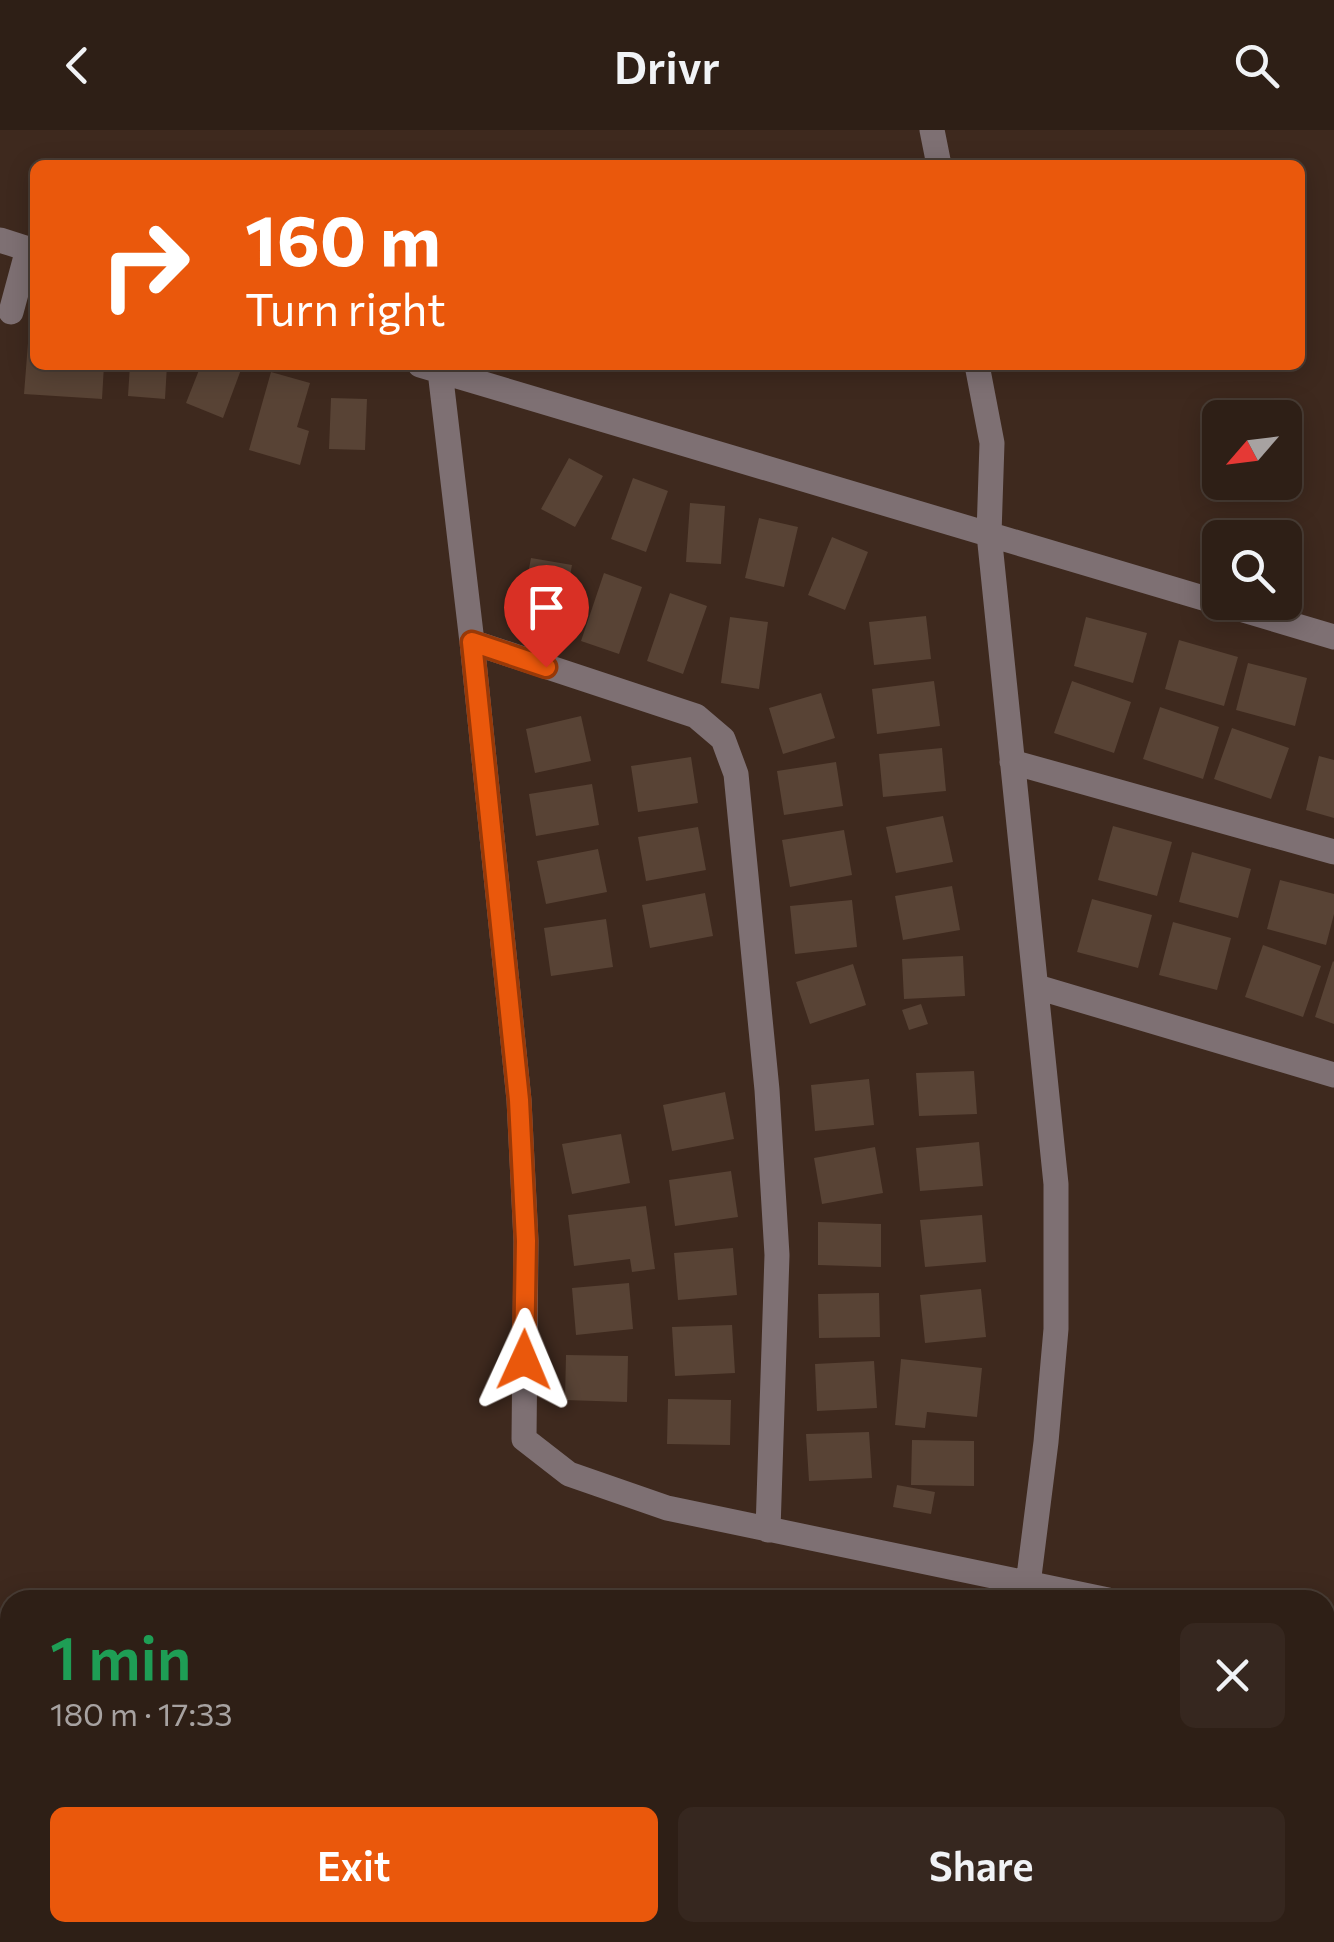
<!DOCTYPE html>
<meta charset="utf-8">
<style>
body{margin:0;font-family:Commissioner,sans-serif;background:#36271f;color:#f1f3f6;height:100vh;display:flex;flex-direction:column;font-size:38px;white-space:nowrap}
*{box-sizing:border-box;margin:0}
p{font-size:32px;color:#a7a2a1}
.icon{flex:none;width:55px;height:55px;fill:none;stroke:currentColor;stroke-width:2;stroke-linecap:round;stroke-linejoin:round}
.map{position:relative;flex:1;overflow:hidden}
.drawer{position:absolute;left:0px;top:1460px;width:1335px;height:352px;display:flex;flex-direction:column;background:#2e1f16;border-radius:30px 30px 0 0;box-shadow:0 5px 25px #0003,0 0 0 2px #493d35}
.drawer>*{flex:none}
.top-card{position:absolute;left:30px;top:30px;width:1275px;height:210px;border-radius:15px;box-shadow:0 5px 25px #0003,0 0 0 2px #493d35;background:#ea580c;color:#fff;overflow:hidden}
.needle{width:65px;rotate:242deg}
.buttons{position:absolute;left:1202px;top:270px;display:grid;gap:20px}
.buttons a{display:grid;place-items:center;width:100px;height:100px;border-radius:15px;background:#2e1f16;box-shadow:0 5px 25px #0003,0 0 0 2px #493d35;font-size:50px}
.pin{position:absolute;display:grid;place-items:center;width:85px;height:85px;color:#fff;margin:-102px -42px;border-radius:50% 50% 50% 0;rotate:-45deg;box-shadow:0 0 10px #0007}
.pin .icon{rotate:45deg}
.me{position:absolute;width:110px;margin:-55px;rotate:1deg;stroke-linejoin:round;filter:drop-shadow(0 0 8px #0008)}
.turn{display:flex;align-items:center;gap:35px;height:210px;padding:0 50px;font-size:45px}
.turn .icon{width:130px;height:130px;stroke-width:2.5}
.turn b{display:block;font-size:70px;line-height:85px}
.round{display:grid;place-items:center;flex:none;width:105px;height:105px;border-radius:15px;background:#36271f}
.summary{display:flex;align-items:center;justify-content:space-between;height:170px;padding:0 50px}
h1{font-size:60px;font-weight:600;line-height:75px;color:#1e9e55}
.cta{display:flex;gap:20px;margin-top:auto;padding:20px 50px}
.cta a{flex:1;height:115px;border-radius:15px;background:#ea580c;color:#fff;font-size:40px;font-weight:600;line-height:115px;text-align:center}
.cta a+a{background:#36271f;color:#f1f3f6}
header{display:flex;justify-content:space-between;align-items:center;height:130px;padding:0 50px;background:#2e1f16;font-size:45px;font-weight:600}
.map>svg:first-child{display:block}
</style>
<header><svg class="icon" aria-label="back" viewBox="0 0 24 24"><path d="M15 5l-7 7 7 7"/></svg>Drivr<svg class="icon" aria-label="search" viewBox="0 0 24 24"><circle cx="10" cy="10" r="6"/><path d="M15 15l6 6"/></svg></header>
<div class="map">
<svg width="1334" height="1812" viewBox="0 0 1334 1812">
<rect width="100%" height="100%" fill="#3e291e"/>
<path fill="#584335" d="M 28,213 L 35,214 L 35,235 L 104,235 L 102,269 L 24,264 Z
M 130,235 L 167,235 L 165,269 L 128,266 Z
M 201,235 L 236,235 L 242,237 L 223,288 L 186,273 Z
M 271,242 L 310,253 L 297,297 L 309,301 L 300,335 L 249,320 Z
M 331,268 L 367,269 L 365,320 L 329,319 Z
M 569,328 L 603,346 L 575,397 L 541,379 Z
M 633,348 L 668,361 L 646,422 L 611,409 Z
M 690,373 L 725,376 L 721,434 L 686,432 Z
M 759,388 L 798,397 L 784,457 L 745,448 Z
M 832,407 L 868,422 L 845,480 L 808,465 Z
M 531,428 L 572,435 L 560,498 L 519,491 Z
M 604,443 L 642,457 L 619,524 L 581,511 Z
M 670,463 L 707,476 L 683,544 L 647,531 Z
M 926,486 L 931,529 L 874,535 L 869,492 Z
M 730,487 L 768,492 L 759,559 L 721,553 Z
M 1086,487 L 1147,503 L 1133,553 L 1074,536 Z
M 1179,510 L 1238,527 L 1224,576 L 1165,559 Z
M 1248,533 L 1307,548 L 1295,596 L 1236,580 Z
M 934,551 L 940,596 L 877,604 L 872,559 Z
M 1072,551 L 1131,572 L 1114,623 L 1054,603 Z
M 821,563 L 835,608 L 783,624 L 769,578 Z
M 1160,577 L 1219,597 L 1203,649 L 1143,629 Z
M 581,586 L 591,631 L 535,643 L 526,599 Z
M 1232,598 L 1289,618 L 1271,669 L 1214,649 Z
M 942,618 L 946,661 L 883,667 L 879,624 Z
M 1319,626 L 1334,630 L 1334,688 L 1306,680 Z
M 691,627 L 698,673 L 638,682 L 631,636 Z
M 836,632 L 843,676 L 784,685 L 777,641 Z
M 592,654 L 599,695 L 536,706 L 529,664 Z
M 943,686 L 953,732 L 896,743 L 886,697 Z
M 1113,696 L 1172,712 L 1157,766 L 1098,750 Z
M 698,697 L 706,740 L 646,751 L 638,707 Z
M 844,700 L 852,745 L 790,757 L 782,710 Z
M 598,719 L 607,762 L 546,774 L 537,731 Z
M 1192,722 L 1251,739 L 1238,788 L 1179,772 Z
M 1280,750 L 1334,764 L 1334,784 L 1326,815 L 1267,799 Z
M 952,756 L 960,800 L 903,810 L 895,766 Z
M 705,763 L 713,806 L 650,818 L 642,775 Z
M 1092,769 L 1152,785 L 1138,838 L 1077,822 Z
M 852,770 L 857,817 L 795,824 L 790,776 Z
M 606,789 L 613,837 L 551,846 L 544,798 Z
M 1173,792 L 1231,808 L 1217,860 L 1159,845 Z
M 1263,815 L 1321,836 L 1303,887 L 1245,867 Z
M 963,826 L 965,866 L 904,869 L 902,829 Z
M 1333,831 L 1334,832 L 1334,894 L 1315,887 Z
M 853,834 L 866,875 L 810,894 L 796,852 Z
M 921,874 L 928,894 L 909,900 L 902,880 Z
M 974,941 L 977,984 L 919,986 L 916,943 Z
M 869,949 L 874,995 L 815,1001 L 811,955 Z
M 725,962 L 734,1009 L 672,1021 L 663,975 Z
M 621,1004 L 630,1053 L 572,1064 L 562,1014 Z
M 979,1012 L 983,1056 L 920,1061 L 916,1018 Z
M 875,1017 L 883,1063 L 822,1074 L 814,1028 Z
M 731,1041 L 738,1087 L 675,1096 L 669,1050 Z
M 646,1076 L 655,1139 L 632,1142 L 630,1129 L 574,1136 L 568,1085 Z
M 982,1085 L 986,1132 L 925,1137 L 920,1090 Z
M 818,1092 L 881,1094 L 881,1137 L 818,1135 Z
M 733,1118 L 737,1165 L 678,1170 L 674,1123 Z
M 629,1153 L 633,1199 L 576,1205 L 572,1158 Z
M 981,1159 L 986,1207 L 925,1213 L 920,1165 Z
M 879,1163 L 880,1207 L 819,1208 L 818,1164 Z
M 732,1195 L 735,1243 L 675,1246 L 672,1197 Z
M 566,1225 L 628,1226 L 627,1272 L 565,1270 Z
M 901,1229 L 982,1238 L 977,1287 L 927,1282 L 925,1298 L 895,1295 Z
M 874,1231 L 877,1278 L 817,1281 L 815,1234 Z
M 668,1269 L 731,1270 L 730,1315 L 667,1314 Z
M 869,1302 L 872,1348 L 809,1351 L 806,1304 Z
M 912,1310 L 974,1311 L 974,1356 L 911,1355 Z
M 897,1355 L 935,1362 L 931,1384 L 893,1377 Z
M 1325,1561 L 1334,1562 L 1327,1616 L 1325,1616 Z
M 1333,1663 L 1334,1664 L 1334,1709 L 1325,1707 L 1325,1694 Z"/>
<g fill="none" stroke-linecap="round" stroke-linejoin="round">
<path stroke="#7e7073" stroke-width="25" d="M 932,0 L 939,35
M 0,110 L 28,119 L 11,182
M 420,235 L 1334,507
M 977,235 L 992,313 L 989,404 L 1056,1054 L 1056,1199 L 1046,1312 L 1026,1470
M 440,241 L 472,512 L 519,970 L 526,1111 L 524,1309 L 569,1344 L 667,1378 L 1108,1470
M 472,512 L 696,586 L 723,609 L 736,644 L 767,960 L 777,1125 L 768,1400
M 1012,632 L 1334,722
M 1037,857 L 1334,945
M 1325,1512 L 1334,1513
M 1325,1763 L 1334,1764
M 992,1802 L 996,1812"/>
</g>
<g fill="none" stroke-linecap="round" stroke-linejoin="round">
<g stroke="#983908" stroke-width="25">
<path id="route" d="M 524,1230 L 526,1111 L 519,970 L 472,512 L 546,537"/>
</g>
<use href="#route" stroke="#ea580c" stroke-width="18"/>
</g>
</svg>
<div class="buttons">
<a><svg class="needle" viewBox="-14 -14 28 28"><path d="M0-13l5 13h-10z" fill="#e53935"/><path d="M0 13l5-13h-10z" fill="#a7a2a1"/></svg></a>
<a><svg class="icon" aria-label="search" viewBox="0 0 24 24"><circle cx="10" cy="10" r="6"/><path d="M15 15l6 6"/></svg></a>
</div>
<div class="pin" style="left:546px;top:537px;background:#d93025"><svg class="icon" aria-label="arrive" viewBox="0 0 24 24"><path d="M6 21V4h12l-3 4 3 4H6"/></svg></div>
<svg class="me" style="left:524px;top:1230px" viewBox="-20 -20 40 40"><path d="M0-17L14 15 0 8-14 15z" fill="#ea580c" stroke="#fff" stroke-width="4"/></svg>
<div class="top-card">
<div class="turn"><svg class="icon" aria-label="right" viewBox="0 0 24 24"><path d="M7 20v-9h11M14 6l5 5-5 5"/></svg><div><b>160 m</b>Turn right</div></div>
</div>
<section class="drawer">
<div class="summary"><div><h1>1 min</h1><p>180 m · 17:33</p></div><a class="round"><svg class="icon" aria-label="close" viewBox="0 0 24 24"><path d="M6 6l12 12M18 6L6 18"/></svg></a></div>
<div class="cta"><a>Exit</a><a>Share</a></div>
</section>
</div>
